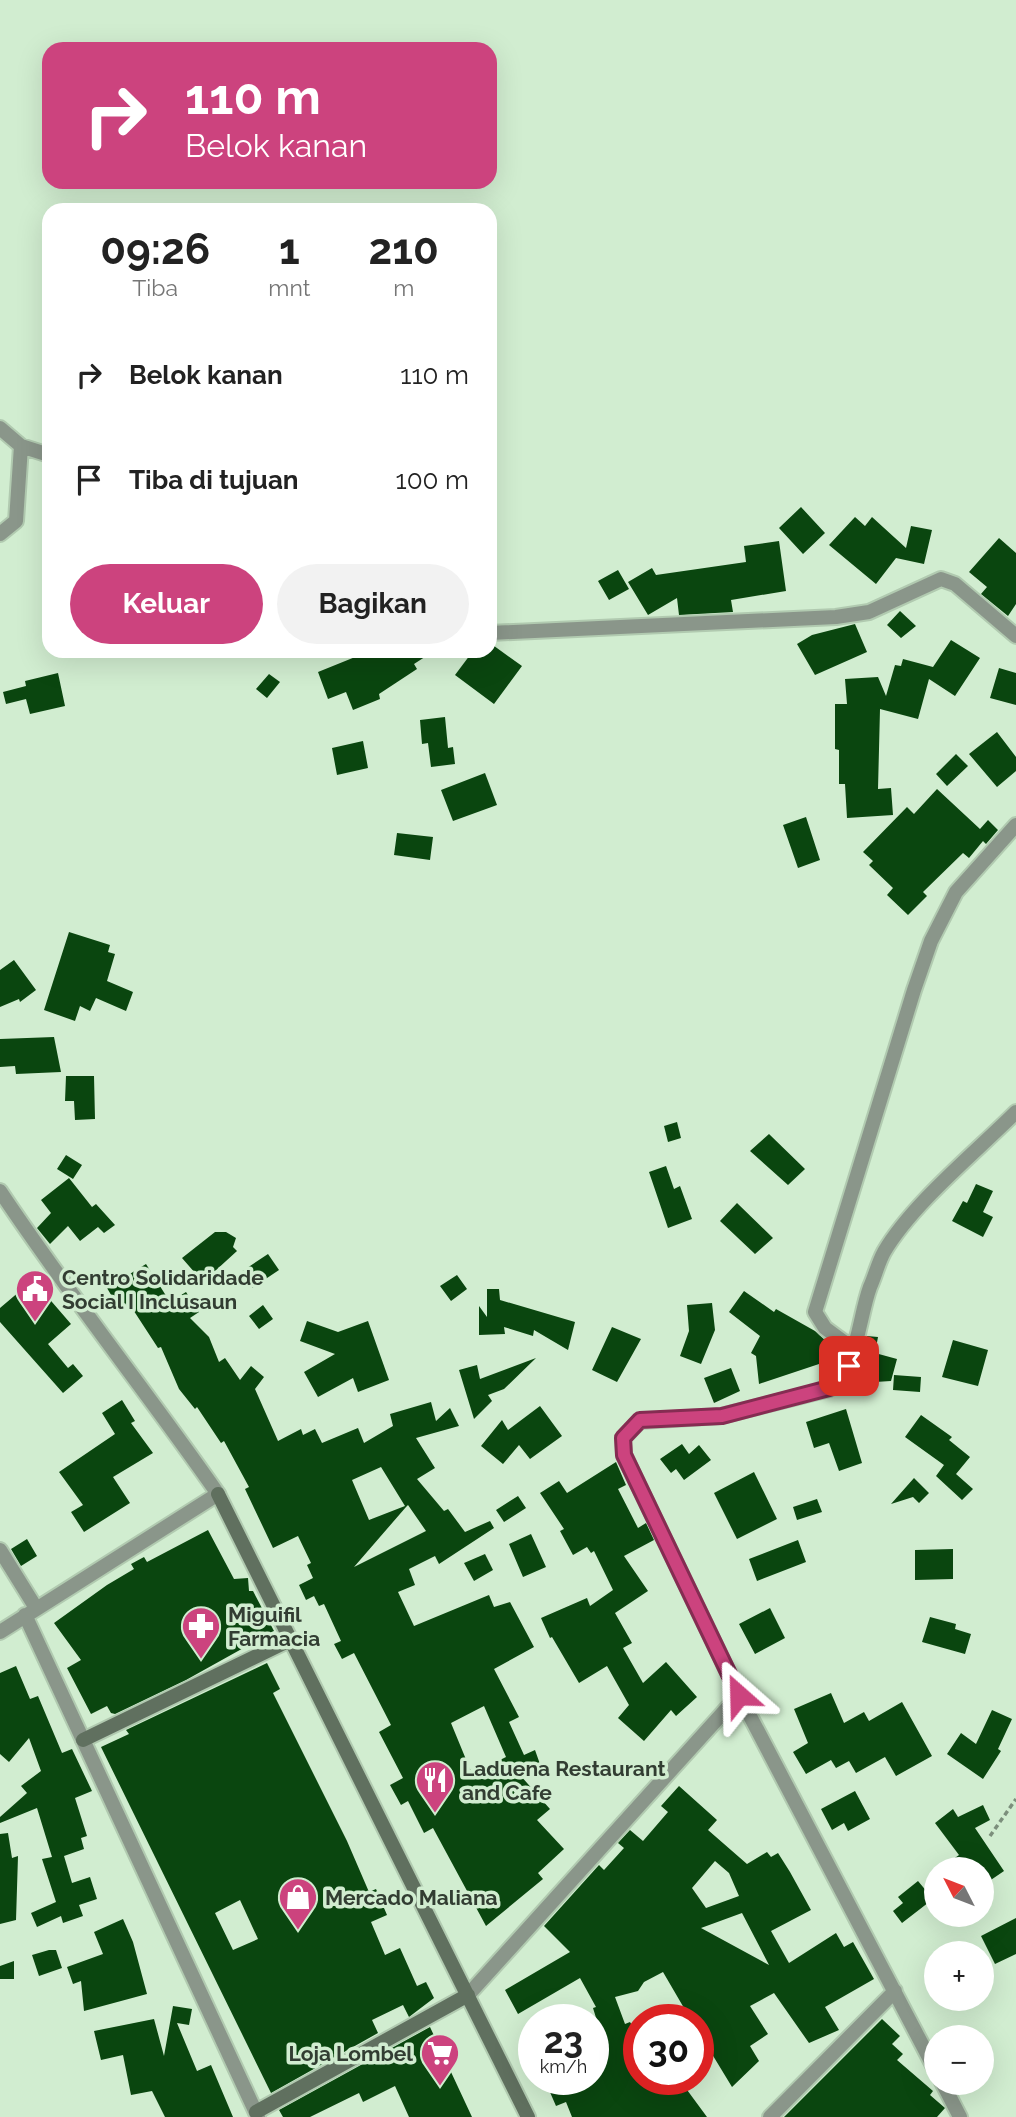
<!DOCTYPE html>
<html lang="id">
<meta charset="utf-8">
<style>
body{margin:0;font-family:Raleway,sans-serif;background:#f2f2f2;color:#222;height:100vh;display:flex;flex-direction:column;font-size:26px;white-space:nowrap}
*{box-sizing:border-box;margin:0}
p{font-size:23px;color:#767676}
.icon{flex:none;width:38px;height:38px;fill:none;stroke:currentColor;stroke-width:2;stroke-linecap:round;stroke-linejoin:round}
.map{position:relative;flex:1;overflow:hidden}
.details{position:absolute;left:42px;top:203px;width:455px;height:455px;display:flex;flex-direction:column;background:#fff;border-radius:21px;box-shadow:0 7px 28px #0002}
.details>*{flex:none}
.top-card{position:absolute;left:42px;top:42px;width:455px;height:147px;border-radius:21px;box-shadow:0 7px 28px #0002;background:#cc437e;color:#fff;overflow:hidden}
.needle{width:46px;rotate:312deg}
.controls{position:absolute;left:924px;top:1857px;display:grid;gap:14px}
.controls a{display:grid;place-items:center;width:70px;height:70px;border-radius:50%;background:#fff;box-shadow:0 7px 28px #0002;font-size:35px}
.speed{position:absolute;left:518px;top:2004px;display:flex;gap:14px;font-size:35px;font-weight:700;text-align:center}
.speed>*{display:grid;place-content:center;width:91px;height:91px;border-radius:50%;background:#fff;box-shadow:0 7px 28px #0002;line-height:1}
.speed small{font-size:18px;font-weight:400}
.speed .limit{border:10px solid #d22;background:#fff;color:#111}
.pin{position:absolute;display:grid;place-items:center;width:60px;height:60px;color:#fff;margin:-30px;border-radius:14px;box-shadow:0 4px 10px #0006}
.me{position:absolute;width:77px;margin:-38px;rotate:335deg;stroke-linejoin:round;filter:drop-shadow(0 0 5px #0008)}
.turn{display:flex;align-items:center;gap:24px;height:147px;padding:0 28px;font-size:32px}
.turn .icon{width:91px;height:91px;stroke-width:2.5}
.turn b{display:block;font-size:49px;line-height:60px}
.eta{display:flex;justify-content:space-evenly;align-items:center;height:119px;text-align:center}
.eta b{font-size:42px;font-weight:700;line-height:49px}
.button{display:flex;gap:14px;margin-top:auto;padding:14px 28px}
.button a{flex:1;height:80px;border-radius:42px;background:#cc437e;color:#fff;font-size:28px;font-weight:700;line-height:80px;text-align:center}
.button a+a{background:#f2f2f2;color:#222}
ul{padding:0;list-style:none}
li{display:flex;align-items:center;gap:21px;height:105px;padding:0 28px}
li div{flex:1}
li b{display:block;font-size:26px}
li em{font-style:normal}
.map>svg:first-child{display:block}
</style>
<div class="map">
<svg width="1016" height="2117" viewBox="0 0 1016 2117">
<rect width="100%" height="100%" fill="#d1edd0"/>
<path fill="#0a460f" fill-rule="evenodd" d="M 801,507 L 825,533 L 803,554 L 779,528 Z
M 855,517 L 865,526 L 872,517 L 906,548 L 911,526 L 932,530 L 924,564 L 896,558 L 876,584 L 829,545 Z
M 999,538 L 1016,553 L 1016,604 L 1008,616 L 981,594 L 987,587 L 969,572 Z
M 779,541 L 786,591 L 731,600 L 733,612 L 679,615 L 677,598 L 648,615 L 628,582 L 652,568 L 656,575 L 746,562 L 744,546 Z
M 618,570 L 629,589 L 609,600 L 598,581 Z
M 900,611 L 916,626 L 901,638 L 887,625 Z
M 855,624 L 867,652 L 815,675 L 797,644 L 812,635 Z
M 951,640 L 980,658 L 955,696 L 929,679 L 918,719 L 880,709 L 878,789 L 891,788 L 893,815 L 847,818 L 845,784 L 839,784 L 839,750 L 835,749 L 835,704 L 847,704 L 845,679 L 878,677 L 886,696 L 895,665 L 901,666 L 903,659 L 933,667 Z
M 490,643 L 522,666 L 494,704 L 455,675 L 473,651 L 490,651 Z
M 370,651 L 434,651 L 414,664 L 417,669 L 379,694 L 380,699 L 353,710 L 346,692 L 328,699 L 318,672 Z
M 999,668 L 1016,673 L 1016,705 L 990,698 Z
M 58,673 L 65,706 L 30,714 L 26,699 L 6,704 L 3,692 L 26,686 L 25,681 Z
M 269,674 L 280,682 L 267,698 L 256,689 Z
M 445,717 L 448,748 L 453,747 L 455,764 L 431,767 L 428,743 L 422,744 L 420,720 Z
M 997,732 L 1016,757 L 1016,771 L 997,787 L 969,754 Z
M 363,741 L 368,768 L 337,775 L 332,748 Z
M 956,754 L 968,766 L 947,786 L 936,774 Z
M 485,773 L 497,805 L 453,821 L 441,790 Z
M 937,789 L 980,829 L 988,820 L 998,830 L 986,844 L 983,841 L 969,858 L 963,853 L 923,892 L 927,896 L 908,915 L 887,895 L 893,888 L 869,865 L 873,861 L 863,852 L 907,807 L 914,814 Z
M 806,817 L 820,860 L 798,868 L 783,825 Z
M 397,833 L 433,837 L 430,860 L 394,855 Z
M 69,932 L 110,945 L 108,952 L 115,954 L 107,981 L 133,992 L 126,1011 L 96,998 L 90,1011 L 80,1006 L 75,1021 L 44,1010 Z
M 14,960 L 36,990 L 20,1002 L 19,999 L 0,1007 L 0,970 Z
M 54,1037 L 61,1072 L 16,1074 L 15,1066 L 0,1067 L 0,1039 Z
M 66,1076 L 94,1076 L 95,1119 L 75,1120 L 74,1101 L 65,1101 Z
M 677,1122 L 681,1138 L 668,1142 L 664,1126 Z
M 769,1134 L 805,1169 L 788,1185 L 750,1151 Z
M 66,1155 L 82,1165 L 73,1179 L 57,1169 Z
M 666,1166 L 674,1189 L 680,1186 L 692,1219 L 668,1228 L 649,1172 Z
M 69,1178 L 92,1207 L 96,1204 L 115,1225 L 104,1233 L 98,1227 L 80,1241 L 68,1226 L 50,1244 L 37,1228 L 51,1213 L 41,1200 Z
M 976,1184 L 993,1191 L 983,1212 L 993,1217 L 983,1237 L 952,1221 L 963,1201 L 967,1203 Z
M 737,1203 L 773,1238 L 755,1254 L 720,1221 Z
M 215,1232 L 226,1232 L 236,1238 L 233,1247 L 237,1251 L 203,1282 L 182,1258 Z
M 268,1254 L 279,1270 L 252,1288 L 241,1272 Z
M 146,1264 L 170,1302 L 186,1292 L 199,1312 L 190,1318 L 209,1337 L 219,1362 L 225,1358 L 240,1380 L 251,1366 L 264,1377 L 255,1389 L 278,1441 L 301,1429 L 303,1435 L 315,1429 L 322,1443 L 358,1428 L 364,1443 L 393,1426 L 390,1414 L 431,1402 L 436,1421 L 450,1408 L 459,1426 L 416,1438 L 435,1468 L 417,1479 L 444,1511 L 448,1509 L 465,1532 L 490,1521 L 494,1528 L 439,1564 L 435,1556 L 409,1569 L 415,1585 L 398,1592 L 414,1626 L 489,1595 L 494,1607 L 510,1602 L 534,1647 L 494,1669 L 519,1717 L 509,1722 L 524,1755 L 535,1750 L 541,1767 L 520,1775 L 550,1809 L 537,1820 L 564,1849 L 538,1873 L 543,1879 L 486,1926 L 433,1828 L 424,1833 L 408,1801 L 401,1805 L 390,1785 L 403,1778 L 379,1732 L 391,1725 L 354,1653 L 342,1659 L 334,1644 L 341,1641 L 324,1604 L 319,1606 L 314,1596 L 306,1600 L 299,1585 L 313,1578 L 307,1565 L 311,1563 L 298,1536 L 273,1548 L 245,1489 L 249,1487 L 224,1441 L 221,1443 L 197,1407 L 195,1409 L 179,1389 L 161,1347 L 158,1348 L 130,1305 L 120,1310 L 107,1288 ZM 381,1467 L 405,1506 L 369,1520 L 352,1480 ZM 408,1505 L 426,1531 L 354,1567 L 406,1507 ZM 484,1706 L 506,1757 L 472,1774 L 451,1723 Z
M 457,1275 L 467,1289 L 451,1301 L 440,1286 Z
M 33,1280 L 71,1324 L 48,1344 L 68,1368 L 73,1364 L 83,1376 L 63,1393 L 0,1322 L 0,1308 Z
M 487,1289 L 499,1289 L 500,1300 L 575,1322 L 568,1350 L 534,1330 L 533,1336 L 504,1327 L 505,1334 L 479,1335 L 479,1306 L 487,1317 Z
M 744,1291 L 774,1312 L 776,1309 L 815,1331 L 827,1342 L 819,1364 L 759,1384 L 756,1356 L 751,1353 L 760,1336 L 729,1312 Z
M 712,1303 L 715,1330 L 701,1364 L 680,1356 L 689,1331 L 687,1305 Z
M 263,1305 L 273,1319 L 259,1329 L 249,1316 Z
M 307,1321 L 338,1332 L 368,1321 L 389,1380 L 358,1392 L 353,1378 L 318,1397 L 304,1372 L 335,1354 L 300,1341 Z
M 612,1327 L 641,1339 L 617,1382 L 592,1370 Z
M 867,1336 L 878,1337 L 875,1353 L 897,1359 L 891,1381 L 859,1383 L 858,1365 Z
M 953,1340 L 988,1350 L 978,1386 L 942,1377 Z
M 536,1358 L 504,1389 L 488,1395 L 492,1401 L 474,1419 L 459,1370 L 477,1365 L 480,1379 Z
M 731,1368 L 740,1391 L 714,1403 L 704,1378 Z
M 894,1375 L 921,1377 L 920,1392 L 893,1390 Z
M 122,1400 L 135,1421 L 131,1423 L 153,1453 L 113,1477 L 130,1503 L 84,1532 L 71,1512 L 83,1505 L 59,1472 L 115,1434 L 102,1413 Z
M 540,1406 L 562,1436 L 530,1459 L 519,1445 L 503,1464 L 481,1446 L 502,1420 L 508,1430 Z
M 846,1409 L 862,1463 L 839,1471 L 829,1443 L 814,1448 L 806,1422 Z
M 921,1415 L 952,1437 L 949,1440 L 970,1457 L 956,1474 L 973,1489 L 962,1500 L 936,1476 L 944,1465 L 905,1437 Z
M 682,1444 L 689,1454 L 699,1445 L 711,1460 L 684,1480 L 676,1469 L 671,1473 L 660,1459 Z
M 616,1462 L 626,1485 L 618,1489 L 638,1528 L 646,1523 L 654,1540 L 624,1556 L 648,1591 L 615,1613 L 632,1643 L 623,1648 L 643,1683 L 666,1662 L 697,1697 L 676,1716 L 671,1710 L 644,1741 L 618,1718 L 629,1705 L 607,1666 L 579,1683 L 552,1637 L 550,1638 L 541,1618 L 587,1598 L 590,1606 L 613,1590 L 594,1551 L 591,1553 L 587,1547 L 573,1555 L 560,1531 L 564,1529 L 540,1493 L 559,1481 L 567,1493 Z
M 754,1472 L 777,1519 L 737,1539 L 714,1493 Z
M 914,1478 L 929,1493 L 919,1503 L 913,1497 L 891,1504 Z
M 518,1496 L 526,1508 L 504,1522 L 496,1510 Z
M 817,1499 L 822,1512 L 797,1520 L 793,1507 Z
M 208,1530 L 234,1579 L 248,1578 L 249,1591 L 253,1591 L 274,1631 L 186,1680 L 115,1714 L 111,1713 L 107,1706 L 91,1714 L 67,1668 L 81,1660 L 54,1623 L 107,1585 L 134,1569 L 131,1564 L 144,1557 L 147,1562 Z
M 531,1534 L 546,1567 L 523,1577 L 509,1544 Z
M 27,1539 L 37,1556 L 21,1566 L 11,1549 Z
M 798,1540 L 806,1562 L 757,1581 L 749,1559 Z
M 953,1549 L 953,1579 L 915,1580 L 915,1550 Z
M 485,1554 L 493,1570 L 474,1581 L 464,1563 Z
M 770,1608 L 785,1638 L 755,1654 L 739,1624 Z
M 930,1617 L 956,1624 L 955,1629 L 971,1634 L 965,1654 L 922,1642 Z
M 267,1663 L 280,1689 L 273,1693 L 347,1841 L 369,1892 L 376,1889 L 387,1915 L 371,1922 L 385,1955 L 400,1948 L 417,1986 L 426,1982 L 434,1998 L 409,2017 L 403,2005 L 372,2020 L 378,2033 L 271,2093 L 101,1747 L 129,1734 L 126,1730 ZM 240,1900 L 258,1939 L 233,1950 L 215,1913 Z
M 16,1666 L 30,1699 L 38,1696 L 62,1753 L 72,1749 L 92,1791 L 75,1798 L 87,1836 L 81,1838 L 84,1849 L 64,1856 L 72,1883 L 90,1877 L 97,1899 L 79,1905 L 83,1916 L 63,1923 L 61,1916 L 37,1927 L 31,1913 L 56,1902 L 42,1859 L 52,1857 L 37,1808 L 0,1823 L 0,1817 L 27,1793 L 21,1786 L 41,1771 L 29,1738 L 9,1762 L 0,1754 L 0,1673 Z
M 831,1693 L 844,1723 L 864,1712 L 869,1721 L 902,1702 L 932,1756 L 896,1776 L 885,1757 L 856,1773 L 849,1761 L 836,1768 L 831,1760 L 806,1774 L 793,1752 L 808,1743 L 794,1709 Z
M 992,1710 L 1012,1719 L 998,1749 L 1001,1751 L 983,1779 L 947,1754 L 961,1733 L 976,1744 Z
M 679,1786 L 717,1820 L 708,1830 L 747,1864 L 767,1852 L 771,1857 L 778,1853 L 790,1872 L 811,1910 L 771,1931 L 789,1963 L 836,1933 L 844,1947 L 853,1942 L 874,1979 L 825,2007 L 839,2030 L 809,2043 L 774,1993 L 750,2006 L 768,2034 L 750,2046 L 759,2061 L 732,2087 L 698,2031 L 698,2020 L 691,2020 L 663,1972 L 644,1982 L 638,1991 L 615,1997 L 625,2024 L 630,2022 L 633,2027 L 639,2025 L 639,2079 L 679,2079 L 707,2117 L 572,2117 L 566,2102 L 556,2106 L 546,2083 L 554,2079 L 593,2079 L 593,2023 L 597,2021 L 593,2008 L 596,2007 L 580,1978 L 518,2014 L 505,1990 L 570,1952 L 544,1926 L 599,1865 L 604,1870 L 624,1848 L 618,1843 L 630,1830 L 643,1841 L 668,1812 L 661,1806 ZM 715,1861 L 729,1873 L 739,1896 L 706,1908 L 692,1888 ZM 742,1913 L 769,1965 L 701,1928 Z
M 855,1791 L 870,1819 L 848,1831 L 844,1823 L 832,1830 L 821,1809 Z
M 983,1805 L 990,1820 L 975,1828 L 1004,1871 L 982,1886 L 982,1869 L 939,1869 L 959,1855 L 935,1823 L 953,1809 L 958,1817 Z
M 8,1833 L 12,1858 L 18,1856 L 16,1920 L 0,1924 L 0,1834 Z
M 918,1881 L 933,1899 L 902,1923 L 893,1911 L 903,1903 L 898,1897 Z
M 1016,1918 L 1016,1954 L 995,1964 L 981,1936 Z
M 123,1919 L 133,1942 L 147,1994 L 84,2011 L 81,1981 L 73,1984 L 67,1967 L 103,1954 L 94,1932 Z
M 49,1950 L 56,1950 L 62,1968 L 39,1976 L 32,1955 Z
M 14,1961 L 14,1979 L 0,1979 L 0,1966 Z
M 173,2006 L 192,2009 L 189,2025 L 177,2023 L 197,2071 L 211,2065 L 233,2117 L 165,2117 L 152,2091 L 131,2095 L 123,2055 L 101,2060 L 94,2031 L 154,2019 L 164,2056 Z
M 882,2019 L 900,2036 L 892,2044 L 903,2054 L 897,2060 L 933,2091 L 930,2095 L 945,2108 L 937,2117 L 784,2117 Z
M 430,2027 L 472,2117 L 409,2117 L 395,2086 L 363,2102 L 359,2093 L 310,2117 L 283,2117 L 279,2110 Z"/>
<g fill="none" stroke-linecap="round" stroke-linejoin="round">
<g stroke="#b1cab0" stroke-width="18">
<path id="street" d="M 0,428 L 21,446 L 49,455
M 0,534 L 16,521 L 21,446
M 490,633 L 836,617 L 869,612 L 941,579 L 955,584 L 1016,636
M 0,1191 C 69,1295 147,1392 218,1494 L 0,1632
M 852,1348 L 825,1328 L 815,1312 L 914,990 L 931,941 L 956,892 L 1016,825
M 0,1550 L 36,1608
M 25,1615 L 258,2117
M 739,1695 L 936,2071
M 468,1995 L 739,1695 L 624,1455 L 623,1438 L 640,1421 L 721,1416 L 829,1389 C 858,1367 858,1320 870,1287 C 875,1276 878,1263 884,1252 C 912,1204 976,1152 1016,1112
M 942,2082 L 960,2117
M 770,2117 L 895,1991"/>
</g>
<g stroke="#b1cab0" stroke-width="18">
<path id="secondary" d="M 218,1494 L 528,2117
M 83,1740 L 292,1639
M 256,2112 L 468,1995"/>
</g>
<path stroke="#7c8f7c" stroke-width="3.5" stroke-dasharray="5 3.5" stroke-linecap="butt" d="M 990,1836 L 1016,1799"/>
<use href="#street" stroke="#8a968a" stroke-width="14"/>
<use href="#secondary" stroke="#60705f" stroke-width="14"/>
</g>
<g fill="none" stroke-linecap="round" stroke-linejoin="round">
<g stroke="#852c52" stroke-width="18">
<path id="route" d="M 739,1695 L 624,1455 L 623,1438 L 640,1420 L 722,1416 L 829,1388 L 841,1380 L 849,1366"/>
</g>
<use href="#route" stroke="#cc437e" stroke-width="12"/>
</g>
<defs>
<g id="civic-pin" transform="scale(2.0125)"><path d="M0 17L-7.5 6A9.5 9.5 0 1 1 7.5 6Z" fill="#cc437e" stroke="#d1edd0"/><path d="M-.6-6.5H3V-4.5H.6V-3L4-1V1h2V6H-6V1h2V-1L-.6-3ZM-1.2 2.5V6h2.4V2.5Z" fill="#fff"/></g>
<g id="pharmacy-pin" transform="scale(2.0125)"><path d="M0 17L-7.5 6A9.5 9.5 0 1 1 7.5 6Z" fill="#cc437e" stroke="#d1edd0"/><path d="M-2-6h4v4h4v4h-4v4h-4v-4h-4v-4h4Z" fill="#fff"/></g>
<g id="restaurant-pin" transform="scale(2.0125)"><path d="M0 17L-7.5 6A9.5 9.5 0 1 1 7.5 6Z" fill="#cc437e" stroke="#d1edd0"/><path d="M-5-6h1v4h1v-4h1v4h1v-4h1v5L-1.5 .5V6h-2V.5L-5-1ZM5-6V6H3V1.5H1.5Q1.5-4 5-6Z" fill="#fff"/></g>
<g id="shop-pin" transform="scale(2.0125)"><path d="M0 17L-7.5 6A9.5 9.5 0 1 1 7.5 6Z" fill="#cc437e" stroke="#d1edd0"/><path d="M-5-2.5h2.3a2.7 3.5 0 0 1 5.4 0H5L5.5 6h-11ZM-1.5-2.5h3a1.5 2.3 0 0 0-3 0Z" fill="#fff"/></g>
<g id="supermarket-pin" transform="scale(2.0125)"><path d="M0 17L-7.5 6A9.5 9.5 0 1 1 7.5 6Z" fill="#cc437e" stroke="#d1edd0"/><path d="M-6-5.5h2.5l.6 2H6L4.5 2H-2.5L-4.4-4H-6ZM-1.5 3.2a1.3 1.3 0 1 0 .1 0ZM3 3.2a1.3 1.3 0 1 0 .1 0Z" fill="#fff"/></g>
</defs>
<g fill-rule="evenodd">
<use href="#civic-pin" x="35" y="1289"/>
<use href="#pharmacy-pin" x="201" y="1626"/>
<use href="#restaurant-pin" x="435" y="1780"/>
<use href="#shop-pin" x="298" y="1897"/>
<use href="#supermarket-pin" x="440" y="2053"/>
</g>
<g text-anchor="middle" dominant-baseline="central" stroke-width="7" stroke-linejoin="round" paint-order="stroke">
<g font-size="21" font-weight="bold" fill="#323d32" stroke="#d1edd0" text-anchor="start">
<text x="62" y="1277">Centro Solidaridade<tspan x="62" dy="24">Social I Inclusaun</tspan></text>
<text x="228" y="1614">Miguifil<tspan x="228" dy="24">Farmacia</tspan></text>
<text x="462" y="1768">Laduena Restaurant<tspan x="462" dy="24">and Cafe</tspan></text>
<text x="325" y="1897">Mercado Maliana</text>
<text x="413" y="2053" text-anchor="end">Loja Lombel</text>
</g>
</g>
</svg>
<div class="controls">
<a><svg class="needle" viewBox="-14 -14 28 28"><path d="M0-13l5 13h-10z" fill="#e53935"/><path d="M0 13l5-13h-10z" fill="#767676"/></svg></a>
<a>+</a>
<a>−</a>
</div>
<div class="speed"><div>23<small>km/h</small></div><div class="limit">30</div></div>
<div class="pin" style="left:849px;top:1366px;background:#d93025"><svg class="icon" aria-label="arrive" viewBox="0 0 24 24"><path d="M6 21V4h12l-3 4 3 4H6"/></svg></div>
<svg class="me" style="left:739px;top:1695px" viewBox="-20 -20 40 40"><path d="M0-17L14 15 0 8-14 15z" fill="#cc437e" stroke="#fff" stroke-width="4"/></svg>
<div class="top-card">
<div class="turn"><svg class="icon" aria-label="right" viewBox="0 0 24 24"><path d="M7 20v-9h11M14 6l5 5-5 5"/></svg><div><b>110 m</b>Belok kanan</div></div>
</div>
<section class="details">
<div class="eta">
<div><b>09:26</b><p>Tiba</p></div>
<div><b>1</b><p>mnt</p></div>
<div><b>210</b><p>m</p></div>
</div>
<ul>
<li><svg class="icon" aria-label="right" viewBox="0 0 24 24"><path d="M7 20v-9h11M14 6l5 5-5 5"/></svg><div><b>Belok kanan</b></div><em>110 m</em></li>
<li><svg class="icon" aria-label="arrive" viewBox="0 0 24 24"><path d="M6 21V4h12l-3 4 3 4H6"/></svg><div><b>Tiba di tujuan</b></div><em>100 m</em></li>
</ul>
<div class="button"><a>Keluar</a><a>Bagikan</a></div>
</section>
</div>
